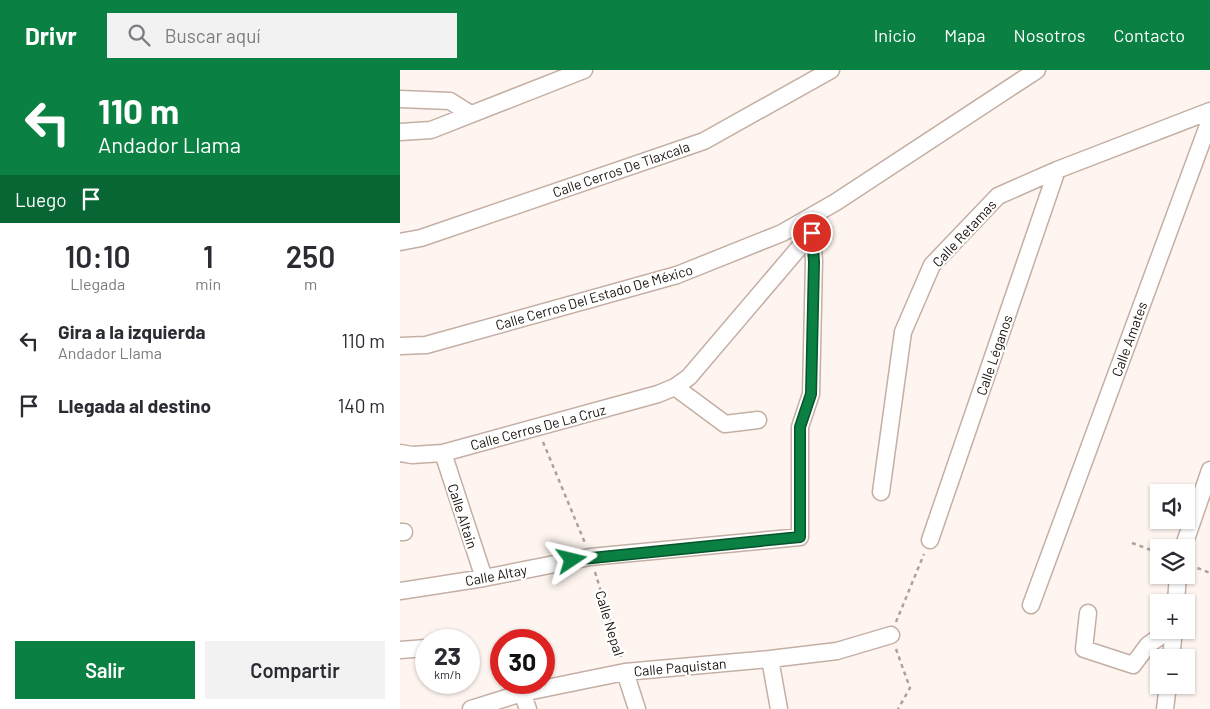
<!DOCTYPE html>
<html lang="es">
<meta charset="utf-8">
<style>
body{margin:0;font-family:Barlow,sans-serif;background:#f2f2f3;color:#2b2b33;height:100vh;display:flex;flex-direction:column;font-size:19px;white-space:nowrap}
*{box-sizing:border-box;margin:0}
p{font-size:16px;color:#7c7c81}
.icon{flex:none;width:28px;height:28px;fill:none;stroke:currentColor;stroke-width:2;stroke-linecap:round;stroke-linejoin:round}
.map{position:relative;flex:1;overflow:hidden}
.details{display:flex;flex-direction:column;background:#fff;width:400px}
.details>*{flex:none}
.banner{background:#0b8043;color:#fff;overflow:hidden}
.buttons{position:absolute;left:750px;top:414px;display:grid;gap:10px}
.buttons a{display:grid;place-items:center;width:45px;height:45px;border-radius:0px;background:#fff;box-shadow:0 1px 4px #0004;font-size:25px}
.speed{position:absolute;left:15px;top:559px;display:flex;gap:10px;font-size:25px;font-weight:700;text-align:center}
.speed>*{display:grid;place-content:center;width:65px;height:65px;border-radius:50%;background:#fff;box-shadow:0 1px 4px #0004;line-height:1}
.speed small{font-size:12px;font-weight:400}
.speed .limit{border:8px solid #d22;background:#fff;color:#111}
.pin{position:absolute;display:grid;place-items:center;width:42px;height:42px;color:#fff;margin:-21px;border:2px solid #fff;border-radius:50%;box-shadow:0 1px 5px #0007}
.me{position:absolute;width:55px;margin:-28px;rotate:80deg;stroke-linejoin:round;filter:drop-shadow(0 0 4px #0008)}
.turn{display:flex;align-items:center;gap:18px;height:105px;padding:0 15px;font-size:22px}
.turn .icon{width:65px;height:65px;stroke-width:2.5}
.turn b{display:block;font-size:35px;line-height:42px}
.then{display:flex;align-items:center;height:48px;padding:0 15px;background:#0003;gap:10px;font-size:19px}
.eta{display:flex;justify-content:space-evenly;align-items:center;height:85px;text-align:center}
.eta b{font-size:30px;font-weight:600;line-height:35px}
.action{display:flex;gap:10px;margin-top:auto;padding:10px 15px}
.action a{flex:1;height:58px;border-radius:0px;background:#0b8043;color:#fff;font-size:20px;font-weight:600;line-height:58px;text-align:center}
.action a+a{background:#f2f2f3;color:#2b2b33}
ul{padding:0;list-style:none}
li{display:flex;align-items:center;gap:15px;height:65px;padding:0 15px}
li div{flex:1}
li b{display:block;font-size:19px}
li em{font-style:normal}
header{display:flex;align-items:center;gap:30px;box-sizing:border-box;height:70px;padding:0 25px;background:#0b8043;color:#fff}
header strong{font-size:24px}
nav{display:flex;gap:28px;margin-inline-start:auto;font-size:18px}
.search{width:350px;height:45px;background:#f2f2f3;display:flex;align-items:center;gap:12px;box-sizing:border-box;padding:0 18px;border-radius:0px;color:#7c7c81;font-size:19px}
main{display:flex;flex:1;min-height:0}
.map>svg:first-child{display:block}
</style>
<header>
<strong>Drivr</strong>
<div class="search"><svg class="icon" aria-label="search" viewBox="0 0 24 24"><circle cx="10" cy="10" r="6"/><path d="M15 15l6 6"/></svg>Buscar aquí</div>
<nav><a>Inicio</a><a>Mapa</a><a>Nosotros</a><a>Contacto</a></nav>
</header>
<main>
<section class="details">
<div class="banner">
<div class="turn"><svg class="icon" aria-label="left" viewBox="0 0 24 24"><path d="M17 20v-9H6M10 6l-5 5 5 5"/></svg><div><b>110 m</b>Andador Llama</div></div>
<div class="then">Luego<svg class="icon" aria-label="arrive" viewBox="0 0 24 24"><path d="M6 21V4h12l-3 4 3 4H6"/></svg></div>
</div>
<div class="eta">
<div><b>10:10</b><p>Llegada</p></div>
<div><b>1</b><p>min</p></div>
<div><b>250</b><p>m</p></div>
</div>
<ul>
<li><svg class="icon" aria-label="left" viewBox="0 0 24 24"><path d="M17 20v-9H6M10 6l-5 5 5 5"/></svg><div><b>Gira a la izquierda</b><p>Andador Llama</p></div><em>110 m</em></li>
<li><svg class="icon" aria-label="arrive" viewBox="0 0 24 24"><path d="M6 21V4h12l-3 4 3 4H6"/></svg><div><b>Llegada al destino</b></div><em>140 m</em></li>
</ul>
<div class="action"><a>Salir</a><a>Compartir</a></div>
</section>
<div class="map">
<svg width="810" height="639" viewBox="0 0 810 639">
<rect width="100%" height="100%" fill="#fef5f0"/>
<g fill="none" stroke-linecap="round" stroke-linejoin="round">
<g stroke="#c4afa4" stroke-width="19">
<path id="street" d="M 0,29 L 50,31 L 69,43
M 0,62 L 31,60 L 184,0
M 0,172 L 21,168 L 304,71 L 431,0
M 0,276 L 26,275 L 277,205 L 382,163 L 436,132 L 637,0
M 275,317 L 325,354 L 358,350
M 0,383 L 12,385 L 43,383 L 258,324 L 275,317 L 289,307 L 415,159
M 43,383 L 84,508
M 481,422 L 503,262 L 532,195 L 598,126 L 657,100 L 810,41
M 0,462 L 4,462
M 530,470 L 657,100
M 783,478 L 810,400
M 0,521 L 84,508 L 190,487 L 400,467 L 400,357 L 411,324 L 414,191 L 412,163
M 776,532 L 778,505
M 631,535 L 810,50
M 688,543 L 684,579 L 733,595 L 748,575 L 769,560
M 0,580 L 26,578
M 771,588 L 774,560
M 370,589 L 379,639
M 225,602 L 237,639
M 122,623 L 128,639
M 71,639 L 122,623 L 225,602 L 370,589 L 437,581 L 491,565
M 765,639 L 768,615"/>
</g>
<path stroke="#aba29e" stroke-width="2.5" stroke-dasharray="4 4" stroke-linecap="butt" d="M 143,372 L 185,473
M 732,473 L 759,483
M 790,495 L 810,503
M 195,502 L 221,587
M 496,552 L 524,484
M 496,579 L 510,618 L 498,639"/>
<use href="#street" stroke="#fff" stroke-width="16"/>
</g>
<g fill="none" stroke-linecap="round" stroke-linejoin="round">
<g stroke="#07532c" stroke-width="12">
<path id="route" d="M 172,490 L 400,467 L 400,357 L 411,324 L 414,192 L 412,163"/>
</g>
<use href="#route" stroke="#0b8043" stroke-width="9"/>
</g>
<g text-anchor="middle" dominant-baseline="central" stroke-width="4.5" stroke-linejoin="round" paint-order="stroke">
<g font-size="14" fill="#19120e" stroke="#fff">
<text transform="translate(221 99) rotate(-19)">Calle Cerros De Tlaxcala</text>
<text transform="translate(564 163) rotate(-47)">Calle Retamas</text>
<text transform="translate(194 227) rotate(-16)">Calle Cerros Del Estado De México</text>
<text transform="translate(729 269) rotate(-70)">Calle Amates</text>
<text transform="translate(594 285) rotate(-71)">Calle Léganos</text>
<text transform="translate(138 357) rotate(-15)">Calle Cerros De La Cruz</text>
<text transform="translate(63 446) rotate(72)">Calle Altain</text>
<text transform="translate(96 505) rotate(-11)">Calle Altay</text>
<text transform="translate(210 553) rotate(73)">Calle Nepal</text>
<text transform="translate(280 597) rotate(-5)">Calle Paquistan</text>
</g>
</g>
</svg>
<div class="buttons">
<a><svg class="icon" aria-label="sound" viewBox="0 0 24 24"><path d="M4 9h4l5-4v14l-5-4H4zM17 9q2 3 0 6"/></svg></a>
<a><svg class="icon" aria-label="layers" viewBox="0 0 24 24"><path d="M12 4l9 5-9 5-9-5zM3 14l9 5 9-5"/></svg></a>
<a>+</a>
<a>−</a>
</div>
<div class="speed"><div>23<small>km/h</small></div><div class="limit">30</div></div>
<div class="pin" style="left:412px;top:163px;background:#d93025"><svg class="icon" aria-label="arrive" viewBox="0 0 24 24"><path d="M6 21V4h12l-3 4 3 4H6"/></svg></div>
<svg class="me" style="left:172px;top:490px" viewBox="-20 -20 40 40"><path d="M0-17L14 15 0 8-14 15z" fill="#0b8043" stroke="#fff" stroke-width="4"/></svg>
</div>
</main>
